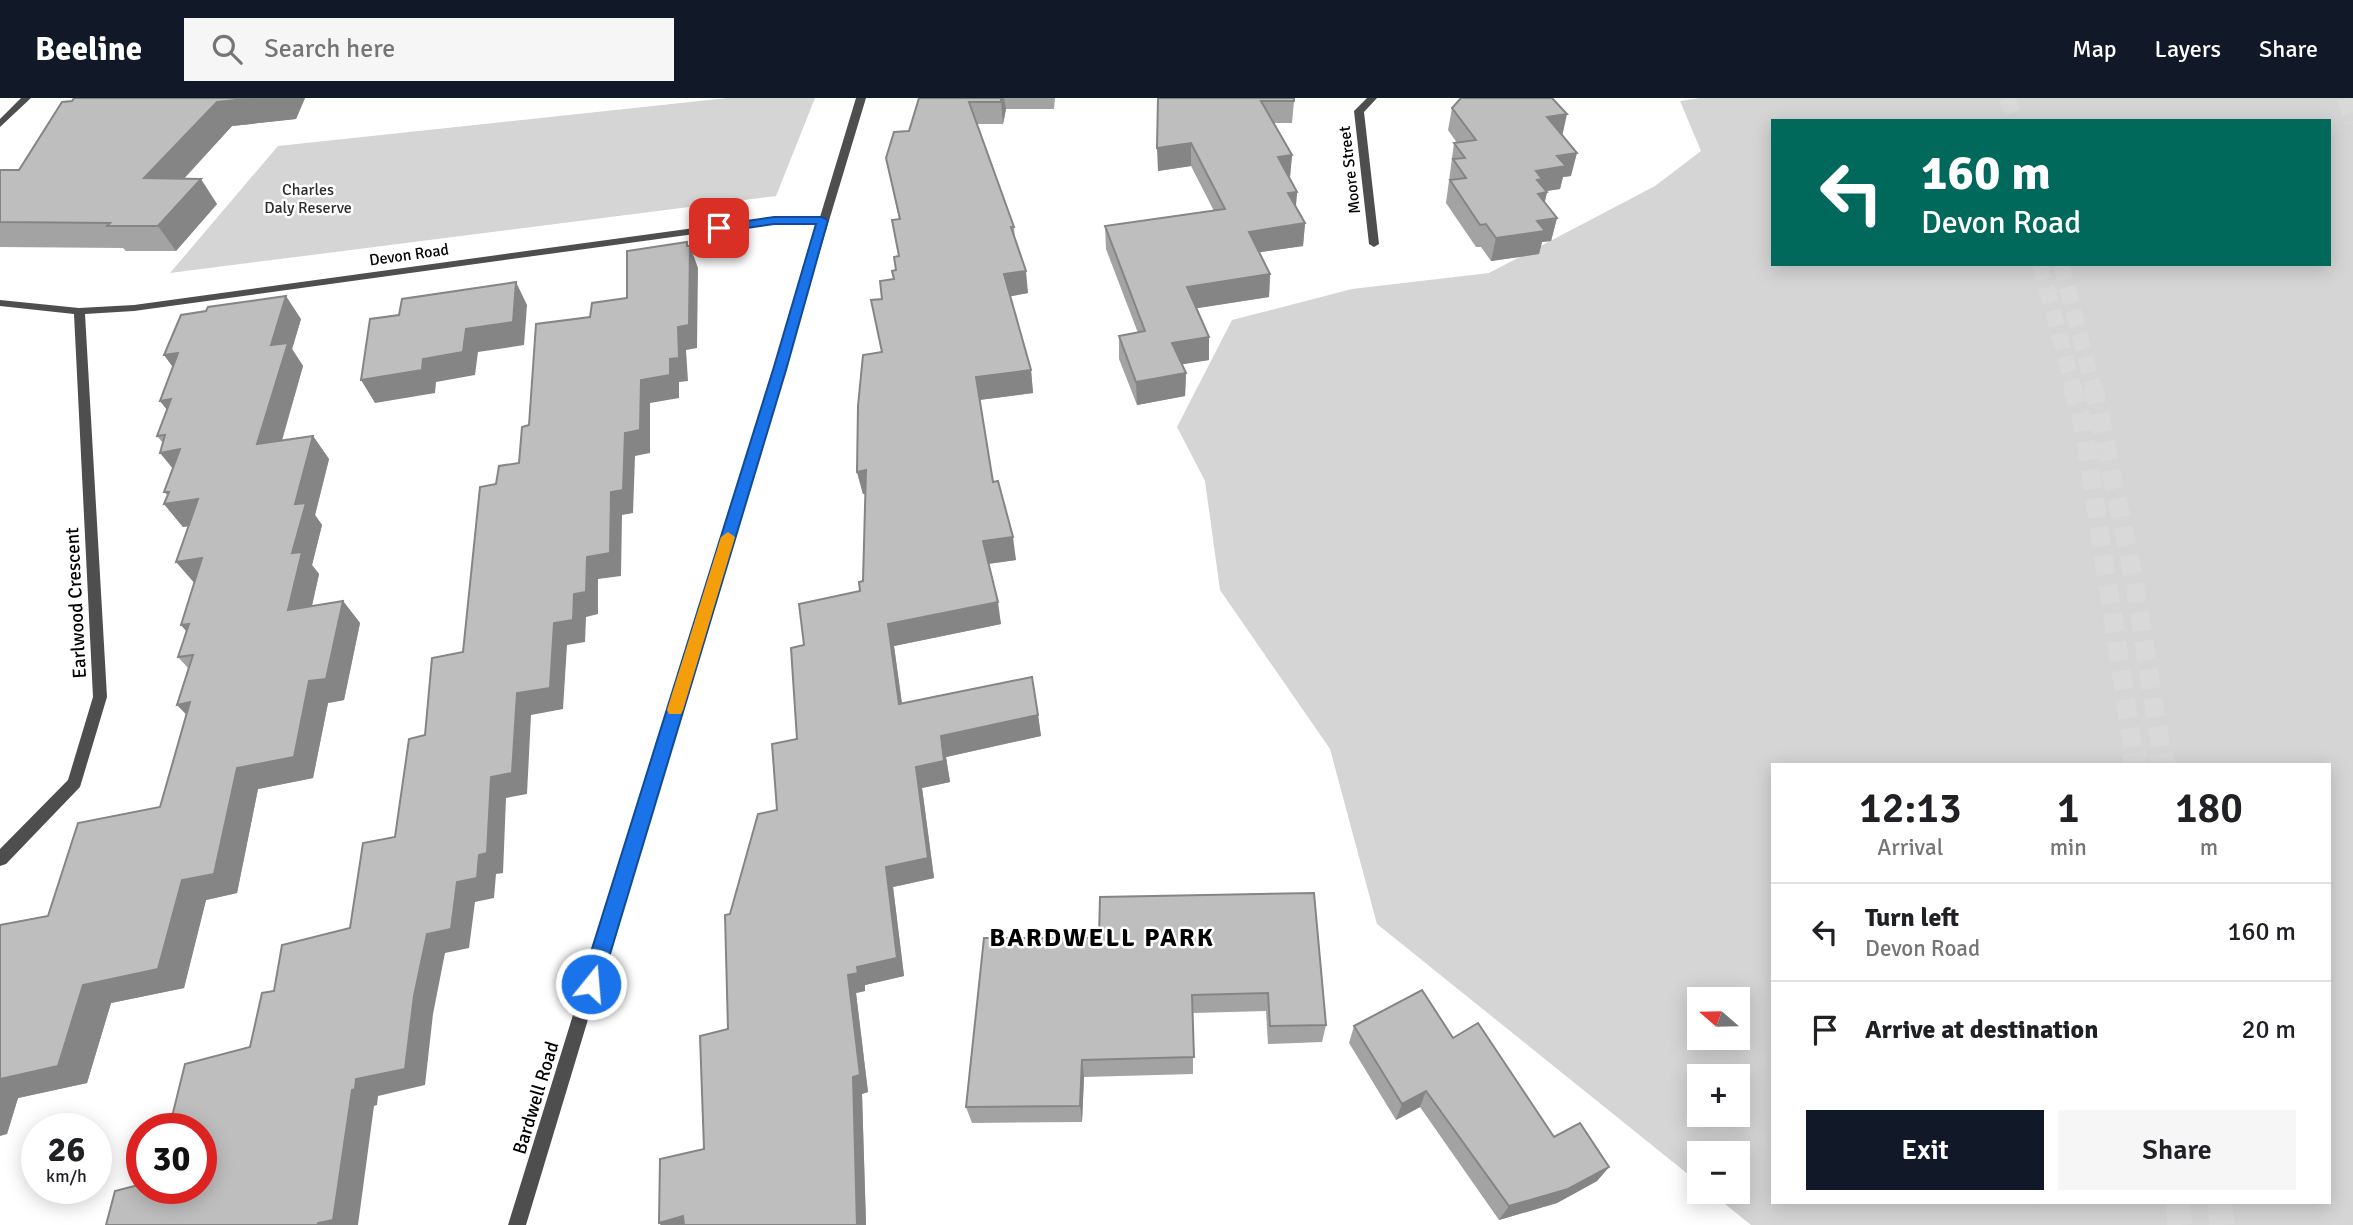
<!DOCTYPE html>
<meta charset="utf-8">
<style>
body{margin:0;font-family:Signika,sans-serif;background:#f6f6f6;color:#202124;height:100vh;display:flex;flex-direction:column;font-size:26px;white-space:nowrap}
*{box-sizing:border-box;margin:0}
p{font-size:23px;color:#757577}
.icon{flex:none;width:38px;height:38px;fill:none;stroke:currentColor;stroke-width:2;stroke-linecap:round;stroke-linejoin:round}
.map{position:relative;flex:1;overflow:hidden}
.drawer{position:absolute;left:1771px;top:665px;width:560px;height:441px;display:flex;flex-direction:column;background:#fff;border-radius:0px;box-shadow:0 4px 18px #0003}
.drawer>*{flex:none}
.banner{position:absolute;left:1771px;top:21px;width:560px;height:147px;border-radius:0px;box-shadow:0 4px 18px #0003;background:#00695c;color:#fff;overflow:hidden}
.needle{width:46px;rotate:290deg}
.buttons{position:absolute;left:1687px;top:889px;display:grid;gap:14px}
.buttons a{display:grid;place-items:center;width:63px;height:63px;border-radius:0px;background:#fff;box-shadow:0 4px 18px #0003;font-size:35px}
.speed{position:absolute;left:21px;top:1015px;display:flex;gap:14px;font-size:35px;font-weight:700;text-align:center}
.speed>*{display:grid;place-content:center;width:91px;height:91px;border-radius:50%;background:#fff;box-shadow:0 4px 18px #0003;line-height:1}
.speed small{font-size:18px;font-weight:400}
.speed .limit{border:10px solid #d22;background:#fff;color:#111}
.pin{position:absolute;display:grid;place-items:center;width:60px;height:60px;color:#fff;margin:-30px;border-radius:14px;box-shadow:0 4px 10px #0006}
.me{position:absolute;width:77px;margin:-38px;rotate:17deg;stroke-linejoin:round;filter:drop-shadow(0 0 5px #0008)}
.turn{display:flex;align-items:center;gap:24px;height:147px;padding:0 35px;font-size:32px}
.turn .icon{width:91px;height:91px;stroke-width:2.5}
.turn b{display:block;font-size:49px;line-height:60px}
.eta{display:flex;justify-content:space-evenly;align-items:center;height:119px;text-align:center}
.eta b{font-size:42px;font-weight:600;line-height:49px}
.button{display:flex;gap:14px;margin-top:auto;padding:14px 35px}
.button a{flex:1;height:80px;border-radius:0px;background:#111827;color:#fff;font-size:28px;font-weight:600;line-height:80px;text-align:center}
.button a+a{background:#f6f6f6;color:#202124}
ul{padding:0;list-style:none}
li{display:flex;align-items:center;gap:21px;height:98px;padding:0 35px;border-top:2px solid #e0e0e0}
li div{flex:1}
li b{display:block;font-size:26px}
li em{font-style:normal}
header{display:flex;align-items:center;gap:42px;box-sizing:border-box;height:98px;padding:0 35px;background:#111827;color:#fff}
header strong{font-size:33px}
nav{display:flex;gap:38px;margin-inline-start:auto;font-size:24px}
.search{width:490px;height:63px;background:#f6f6f6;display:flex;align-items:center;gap:18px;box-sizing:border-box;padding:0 24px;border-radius:0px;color:#757577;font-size:26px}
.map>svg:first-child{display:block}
</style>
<header>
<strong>Beeline</strong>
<div class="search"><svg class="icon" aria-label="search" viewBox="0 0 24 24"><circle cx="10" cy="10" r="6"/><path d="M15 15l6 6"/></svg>Search here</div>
<nav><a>Map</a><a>Layers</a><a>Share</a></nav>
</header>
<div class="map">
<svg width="2353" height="1127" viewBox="0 0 2353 1127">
<rect width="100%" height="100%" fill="#fff"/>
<path fill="#d5d5d5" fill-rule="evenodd" d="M 727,0 L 815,0 L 776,98 L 170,175 L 278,48 Z
M 1700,0 L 2353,0 L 2353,1127 L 1751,1127 L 1710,1094 L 1738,1094 L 1738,1055 L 1699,1055 L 1699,1085 L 1377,826 L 1330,651 L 1220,492 L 1205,383 L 1177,329 L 1232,222 L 1352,191 L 1489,175 L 1655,88 L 1701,53 L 1680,3 ZM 1773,23 L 2329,23 L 2329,166 L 1773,166 ZM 1773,667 L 2329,667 L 2329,1104 L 1773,1104 ZM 1699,901 L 1738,901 L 1738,940 L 1699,940 ZM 1699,978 L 1738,978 L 1738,1017 L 1699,1017 Z"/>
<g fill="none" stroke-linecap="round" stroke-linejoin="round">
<path stroke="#d9d9d9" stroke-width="16" stroke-dasharray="16 8" stroke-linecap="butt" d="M 2007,0 L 2016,23
M 2345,0 L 2353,24
M 2040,166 L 2073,288
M 2061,166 L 2093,288"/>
<path stroke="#d9d9d9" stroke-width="19" stroke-dasharray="19 10" stroke-linecap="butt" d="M 2072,287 L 2083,326 L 2134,657
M 2093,287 L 2133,477 L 2162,657"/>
<path stroke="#d9d9d9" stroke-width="25" stroke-dasharray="25 12" stroke-linecap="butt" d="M 2134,655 L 2136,667
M 2161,655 L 2163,667
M 2178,1104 L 2180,1127
M 2220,1104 L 2222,1127"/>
<path fill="#4e4e4e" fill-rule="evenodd" d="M 21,0 L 31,0 L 0,29 L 0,21 Z
M 856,0 L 866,0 L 526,1127 L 508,1127 L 818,125 L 774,125 L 134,213 L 85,216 L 107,599 L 80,689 L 6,766 L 0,768 L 0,751 L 68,682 L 93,599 L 74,216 L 0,208 L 0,202 L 79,210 L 134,207 L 774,119 L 820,119 Z
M 1367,0 L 1377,0 L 1364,14 L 1379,146 L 1374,149 L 1369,146 L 1354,13 Z"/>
</g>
<path fill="#a3a3a3" d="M 74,0 L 305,0 L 296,21 L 232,28 L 184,81 L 217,106 L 176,153 L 126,153 L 123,150 L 0,149 L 0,72 L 19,72 Z
M 919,0 L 1055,0 L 1054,11 L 1006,11 L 1003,26 L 977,26 L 1014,129 L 1015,141 L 1028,195 L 1010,198 L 1031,272 L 1033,295 L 979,302 L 993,384 L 1016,462 L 988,466 L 1001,526 L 894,548 L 902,606 L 1038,617 L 1041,638 L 946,659 L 950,684 L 922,690 L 934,780 L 893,789 L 904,878 L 865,887 L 865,893 L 856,895 L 868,994 L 862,996 L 866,1127 L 661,1127 L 659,1125 L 704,1051 L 728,931 L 730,816 L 777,712 L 797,641 L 804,547 L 860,493 L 863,483 L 865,396 L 863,396 L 857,374 L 882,254 L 882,201 L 894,181 L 899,158 L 899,121 L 886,60 L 909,33 Z
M 1158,0 L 1294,3 L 1292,25 L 1273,25 L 1292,57 L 1290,79 L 1289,79 L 1297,94 L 1296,109 L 1305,125 L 1303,148 L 1259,154 L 1270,176 L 1269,199 L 1196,210 L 1209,262 L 1182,266 L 1186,275 L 1185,298 L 1137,307 L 1119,261 L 1119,238 L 1138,235 L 1106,151 L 1105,128 L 1214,113 L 1191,68 L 1158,73 Z
M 1452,10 L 1562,37 L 1571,78 L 1563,79 L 1560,91 L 1546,93 L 1547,94 L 1545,104 L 1557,120 L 1551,143 L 1542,144 L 1539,156 L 1491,163 L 1481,149 L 1476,149 L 1446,105 L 1454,45 L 1457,45 L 1448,32 Z
M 301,221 L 292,251 L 303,268 L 282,343 L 313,338 L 329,361 L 315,417 L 322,427 L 312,467 L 319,476 L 312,508 L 343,503 L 360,525 L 344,602 L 328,605 L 313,680 L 258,691 L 237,795 L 206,802 L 184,890 L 111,905 L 87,985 L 18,1000 L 7,1036 L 48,818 L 160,709 L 187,617 L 177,607 L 188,570 L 178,559 L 186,533 L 181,527 L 194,485 L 189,428 L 183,429 L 164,406 L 167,397 L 164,394 L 173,371 L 163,345 L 157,338 L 167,311 L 160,303 L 173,269 L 164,257 Z
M 1100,799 L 1326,927 L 1322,944 L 1268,946 L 1266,913 L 1193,915 L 1193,976 L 1084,979 L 1082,1024 L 972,1025 L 966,1009 L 1099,840 Z
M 1354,928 L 1453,940 L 1554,1039 L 1609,1069 L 1597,1083 L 1557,1105 L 1499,1122 L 1420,1009 L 1396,1022 L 1349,945 Z"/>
<path fill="#858585" d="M 256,0 L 305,0 L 296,21 L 232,28 L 161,105 L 144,80 L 217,4 Z
M 1001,0 L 1004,0 L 1006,11 L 1003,26 L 1001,4 Z
M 1567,16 L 1562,39 L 1547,19 Z
M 1191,45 L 1191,68 L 1158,73 L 1157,50 Z
M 1577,55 L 1571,78 L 1563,79 L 1560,91 L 1539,94 L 1547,94 L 1541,117 L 1536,73 L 1557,58 Z
M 1292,57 L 1290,79 L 1276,81 L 1278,59 Z
M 201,81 L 217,106 L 176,153 L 158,128 Z
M 1297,94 L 1295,116 L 1288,95 Z
M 1557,120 L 1551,143 L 1542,144 L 1539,156 L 1491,163 L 1496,140 L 1537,123 Z
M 1305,125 L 1303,148 L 1248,156 L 1249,134 Z
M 687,144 L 690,154 L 690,148 L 698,170 L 697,250 L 686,252 L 688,283 L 679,284 L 679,300 L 650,305 L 650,355 L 635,358 L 633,415 L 622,417 L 621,478 L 598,481 L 598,516 L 586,519 L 585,544 L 567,547 L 563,611 L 531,617 L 527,696 L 506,700 L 503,775 L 496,776 L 494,800 L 475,804 L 469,850 L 445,855 L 433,916 L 425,987 L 378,998 L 377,1007 L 374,1008 L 358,1127 L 318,1127 L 352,992 L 356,981 L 414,898 L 427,836 L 457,784 L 479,757 L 491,679 L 517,595 L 554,525 L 574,496 L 611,394 L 625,335 L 641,282 L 670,261 L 678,229 Z
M 1026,173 L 1028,195 L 1007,199 L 1004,176 Z
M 1270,176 L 1269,199 L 1186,212 L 1187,189 Z
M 516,184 L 527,207 L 524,247 L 478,254 L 475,277 L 436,284 L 435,295 L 375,305 L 361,282 L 423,261 L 466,231 Z
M 286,198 L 301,221 L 292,251 L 303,268 L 274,369 L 257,346 L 271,247 Z
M 1209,239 L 1209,262 L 1172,268 L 1172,245 Z
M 178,255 L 181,280 L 164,257 Z
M 1031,272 L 1033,295 L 979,302 L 976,279 Z
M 1186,275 L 1185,298 L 1137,307 L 1136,284 Z
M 171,301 L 178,326 L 160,303 Z
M 313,338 L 329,361 L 315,417 L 322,427 L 312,467 L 319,476 L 306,534 L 288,512 L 295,406 Z
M 180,351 L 178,377 L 160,355 Z
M 866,372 L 871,395 L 863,396 L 857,374 Z
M 198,401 L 217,424 L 183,429 L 164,406 Z
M 1013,439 L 1016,462 L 987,466 L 983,443 Z
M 202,460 L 196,487 L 176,464 Z
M 343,503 L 360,525 L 344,602 L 328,605 L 313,680 L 258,691 L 237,795 L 206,802 L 184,890 L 111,905 L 87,985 L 18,1000 L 7,1036 L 0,1038 L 0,981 L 83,887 L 237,670 L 309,583 Z
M 998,504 L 1001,526 L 894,548 L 905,628 L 899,606 L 888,526 Z
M 189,526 L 201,549 L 181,527 Z
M 190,604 L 198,628 L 177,607 Z
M 1038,617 L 1041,638 L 946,659 L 950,684 L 922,690 L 934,780 L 893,789 L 904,878 L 865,887 L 865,893 L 856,895 L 868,994 L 862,996 L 866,1127 L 857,1127 L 848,877 L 857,869 L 916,669 L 941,638 Z
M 1082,962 L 1084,979 L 1082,1024 L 1080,1008 Z
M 1426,993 L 1420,1009 L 1396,1022 L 1402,1006 Z
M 1609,1069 L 1597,1083 L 1557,1105 L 1499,1122 L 1509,1108 Z
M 683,1118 L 692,1127 L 661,1127 L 659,1125 Z"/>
<path fill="#bebebe" stroke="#858585" stroke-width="2" d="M 74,0 L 256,0 L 217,4 L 144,80 L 201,81 L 158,128 L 107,128 L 110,125 L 0,124 L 0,72 L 19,72 L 62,4 L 72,3 Z
M 919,0 L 1001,0 L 1001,4 L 969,4 L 1014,129 L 1011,129 L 1026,173 L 1004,176 L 1031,272 L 976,279 L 993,384 L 998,383 L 1013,439 L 983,443 L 998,504 L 888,526 L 899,606 L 1032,579 L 1038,617 L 941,638 L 944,663 L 916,669 L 928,760 L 886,769 L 897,860 L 857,869 L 858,875 L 848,877 L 860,977 L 853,979 L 857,1127 L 684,1127 L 683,1118 L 659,1125 L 660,1061 L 704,1051 L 700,938 L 728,931 L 725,817 L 730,816 L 758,716 L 777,712 L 772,646 L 797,641 L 791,550 L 804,547 L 799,506 L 860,493 L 859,484 L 863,483 L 866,372 L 857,374 L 858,308 L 863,257 L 882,254 L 871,202 L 882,201 L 880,183 L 894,181 L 892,173 L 896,172 L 894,159 L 899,158 L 892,122 L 900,121 L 886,60 L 894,34 L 909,33 Z
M 1158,0 L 1294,0 L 1294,3 L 1261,3 L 1292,57 L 1278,59 L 1297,94 L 1288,95 L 1305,125 L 1249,134 L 1270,176 L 1187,189 L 1209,239 L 1172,245 L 1186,275 L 1136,284 L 1119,238 L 1145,233 L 1105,128 L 1225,111 L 1191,45 L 1157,50 Z
M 1461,0 L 1552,0 L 1567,16 L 1547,19 L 1577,55 L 1557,58 L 1566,68 L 1536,73 L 1542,81 L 1537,82 L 1547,94 L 1538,96 L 1557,120 L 1537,123 L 1545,133 L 1496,140 L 1486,126 L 1480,127 L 1450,82 L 1466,80 L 1453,61 L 1465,60 L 1454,45 L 1476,42 L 1452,10 Z
M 687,144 L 687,148 L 690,148 L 689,227 L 678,229 L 679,260 L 670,261 L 670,277 L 641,282 L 640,332 L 625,335 L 623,392 L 611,394 L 610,455 L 587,459 L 586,494 L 574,496 L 573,522 L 554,525 L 550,590 L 517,595 L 512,675 L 491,679 L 487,755 L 479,757 L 477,780 L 457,784 L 451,831 L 427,836 L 414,898 L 405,971 L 356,981 L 355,991 L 352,992 L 333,1122 L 318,1125 L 318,1127 L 106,1127 L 115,1093 L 142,1086 L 142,1090 L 201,1090 L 201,1031 L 169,1031 L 185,966 L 250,949 L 262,895 L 274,893 L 282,847 L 350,830 L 363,745 L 395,739 L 409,641 L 425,637 L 432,560 L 463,554 L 480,389 L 496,386 L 499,368 L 519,365 L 522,329 L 529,327 L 536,226 L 590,219 L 592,205 L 627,200 L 627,153 Z
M 516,184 L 513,224 L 466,231 L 463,254 L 423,261 L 422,272 L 361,282 L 370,221 L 399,217 L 402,201 Z
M 286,198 L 271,247 L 288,245 L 257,346 L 313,338 L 295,406 L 306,405 L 292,455 L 302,454 L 288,512 L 343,503 L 326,581 L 309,583 L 294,659 L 237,670 L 214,776 L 182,782 L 158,871 L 83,887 L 58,968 L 0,981 L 0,827 L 48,818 L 78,725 L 160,709 L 190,604 L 177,607 L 193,557 L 178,559 L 189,526 L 181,527 L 202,460 L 176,464 L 198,401 L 164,406 L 169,394 L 164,394 L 180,351 L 160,355 L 165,337 L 157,338 L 171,301 L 160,303 L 178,255 L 164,257 L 181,217 L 206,213 L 208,209 Z
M 1314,795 L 1326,927 L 1270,928 L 1268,895 L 1192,897 L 1194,959 L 1082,962 L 1080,1008 L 966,1009 L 984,840 L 1099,840 L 1100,799 Z
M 1422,892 L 1453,940 L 1478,925 L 1554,1039 L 1580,1025 L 1609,1069 L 1568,1091 L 1509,1108 L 1426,993 L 1402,1006 L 1354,928 Z"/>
<path fill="#1a73e8" stroke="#114b97" stroke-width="2" d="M 774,119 L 822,119 L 828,122 L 786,272 L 601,886 L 598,893 L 591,895 L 584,893 L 581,886 L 773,272 L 816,126 L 774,126 L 719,134 L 713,130 L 719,127 Z"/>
<path fill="#f59e0b" d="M 728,434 L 735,439 L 683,612 L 681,616 L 669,616 L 667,612 L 721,439 Z"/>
<g text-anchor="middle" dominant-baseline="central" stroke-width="5" stroke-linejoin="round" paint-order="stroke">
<g font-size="16" fill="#000" stroke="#fff">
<text transform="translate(1350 72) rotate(-97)">Moore Street</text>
<text transform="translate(409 157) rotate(-8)">Devon Road</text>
</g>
<g font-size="16" fill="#2c2c2c" stroke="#fff">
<text x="308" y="92">Charles<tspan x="308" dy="18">Daly Reserve</tspan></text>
</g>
<g font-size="19" fill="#000" stroke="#fff">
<text transform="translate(76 505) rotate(-93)">Earlwood Crescent</text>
<text transform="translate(536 1000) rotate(-73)">Bardwell Road</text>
</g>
<g font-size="26" font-weight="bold" letter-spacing="2" fill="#000" stroke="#fff">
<text x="1102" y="840">BARDWELL PARK</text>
</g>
</g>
</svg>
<div class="buttons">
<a><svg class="needle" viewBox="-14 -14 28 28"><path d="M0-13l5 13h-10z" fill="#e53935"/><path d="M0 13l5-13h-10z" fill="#757577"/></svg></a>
<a>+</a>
<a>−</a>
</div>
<div class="speed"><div>26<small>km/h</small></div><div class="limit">30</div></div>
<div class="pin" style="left:719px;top:130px;background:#d93025"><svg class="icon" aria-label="arrive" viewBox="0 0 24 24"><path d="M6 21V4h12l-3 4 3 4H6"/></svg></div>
<svg class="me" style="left:591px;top:886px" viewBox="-20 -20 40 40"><circle r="17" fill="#1a73e8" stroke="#fff" stroke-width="3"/><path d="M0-11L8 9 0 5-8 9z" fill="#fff"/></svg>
<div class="banner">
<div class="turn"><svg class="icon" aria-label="left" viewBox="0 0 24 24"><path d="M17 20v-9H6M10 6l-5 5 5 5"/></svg><div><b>160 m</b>Devon Road</div></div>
</div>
<section class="drawer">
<div class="eta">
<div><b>12:13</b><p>Arrival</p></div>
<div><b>1</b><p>min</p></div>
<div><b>180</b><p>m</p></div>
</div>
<ul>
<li><svg class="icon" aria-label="left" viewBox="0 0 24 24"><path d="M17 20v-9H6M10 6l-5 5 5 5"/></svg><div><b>Turn left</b><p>Devon Road</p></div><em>160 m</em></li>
<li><svg class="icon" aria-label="arrive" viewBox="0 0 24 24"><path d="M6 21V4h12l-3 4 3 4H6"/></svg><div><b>Arrive at destination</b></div><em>20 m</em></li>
</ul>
<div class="button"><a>Exit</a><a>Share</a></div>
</section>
</div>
